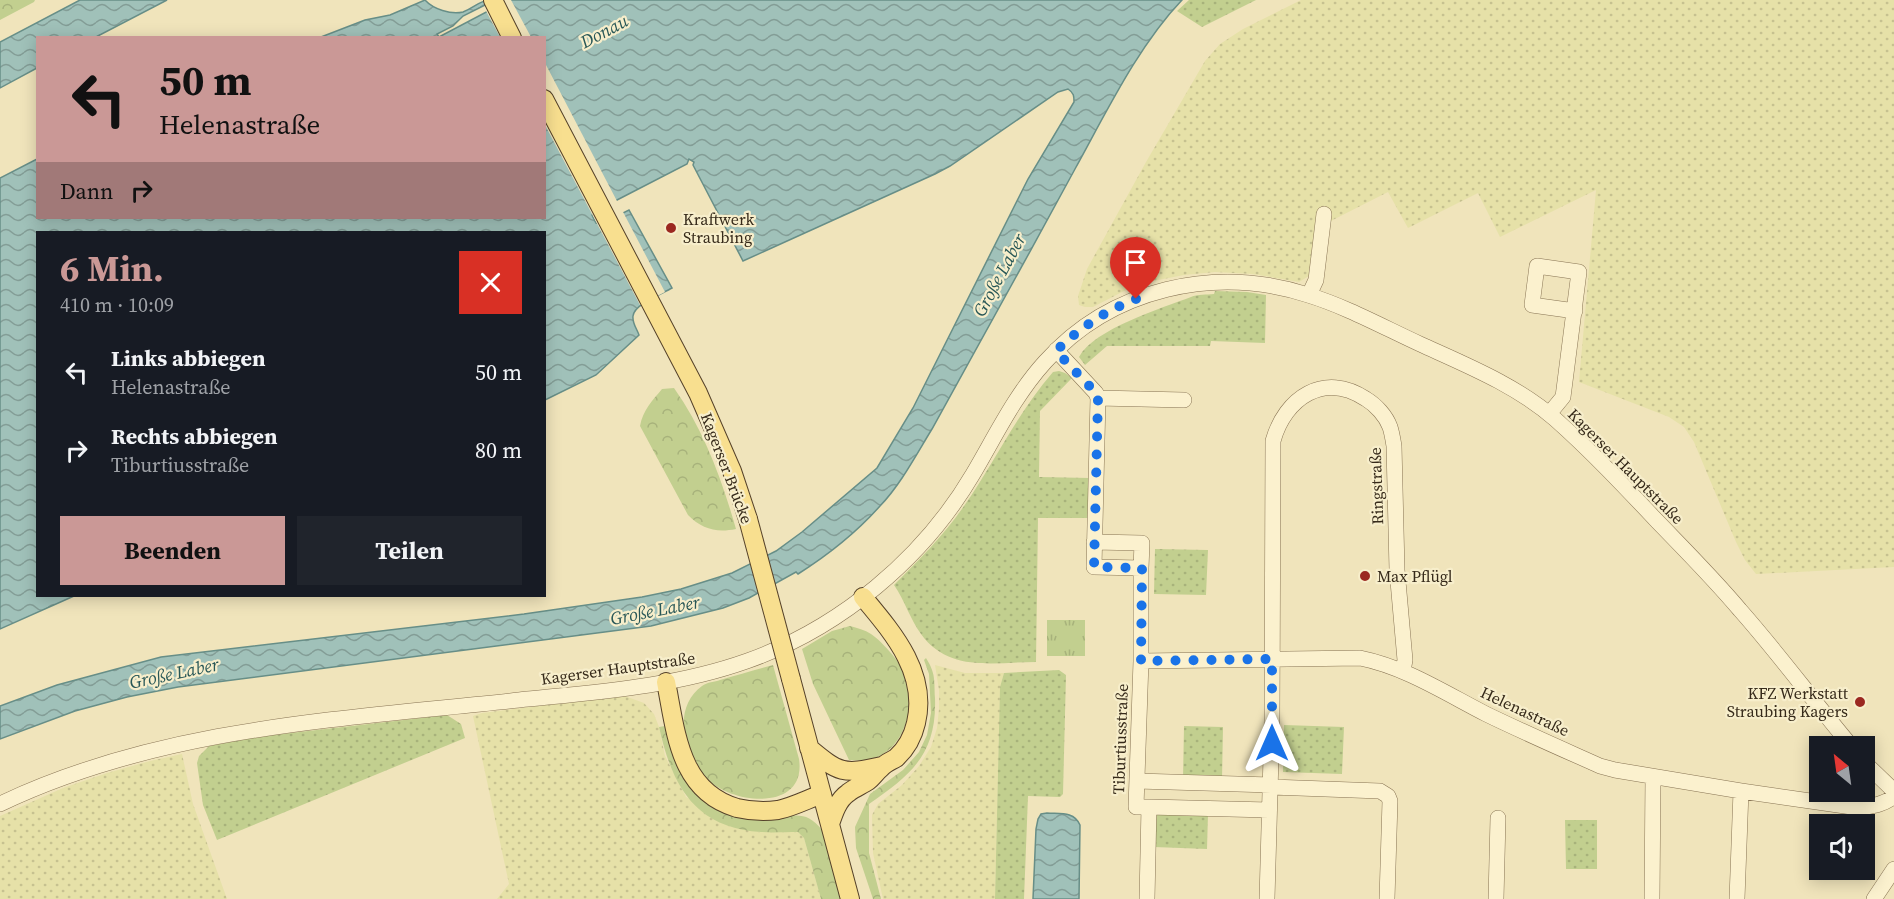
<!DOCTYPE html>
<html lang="de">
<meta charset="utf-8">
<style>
body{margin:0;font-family:"Source Serif 4",serif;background:#20242c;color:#f1f3f6;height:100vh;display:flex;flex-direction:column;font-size:22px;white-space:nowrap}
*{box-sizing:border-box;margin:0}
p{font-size:20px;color:#9ea1a6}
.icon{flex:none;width:33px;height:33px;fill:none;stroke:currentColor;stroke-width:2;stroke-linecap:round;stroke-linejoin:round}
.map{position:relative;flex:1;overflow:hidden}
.side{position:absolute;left:36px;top:231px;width:510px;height:366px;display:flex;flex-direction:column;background:#171b24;border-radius:0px;box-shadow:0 3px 15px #0003}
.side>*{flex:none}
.guide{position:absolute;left:36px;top:36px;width:510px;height:183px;border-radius:0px;box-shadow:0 3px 15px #0003;background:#ca9896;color:#111;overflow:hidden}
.needle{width:39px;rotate:331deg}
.buttons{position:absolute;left:1809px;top:736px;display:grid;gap:12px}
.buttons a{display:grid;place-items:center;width:66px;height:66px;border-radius:0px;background:#171b24;box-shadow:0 3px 15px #0003;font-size:30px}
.pin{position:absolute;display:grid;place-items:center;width:51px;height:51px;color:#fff;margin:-62px -26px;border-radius:50% 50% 50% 0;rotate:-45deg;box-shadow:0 0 6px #0007}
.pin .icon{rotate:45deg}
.me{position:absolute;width:66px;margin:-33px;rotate:0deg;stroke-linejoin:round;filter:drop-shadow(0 0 4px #0008)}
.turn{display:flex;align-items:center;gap:21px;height:126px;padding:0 24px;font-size:27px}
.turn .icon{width:78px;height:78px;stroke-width:2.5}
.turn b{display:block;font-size:42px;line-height:51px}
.then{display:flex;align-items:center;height:57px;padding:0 24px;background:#0003;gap:12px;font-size:22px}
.round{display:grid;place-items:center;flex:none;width:63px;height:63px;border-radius:0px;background:#20242c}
.overview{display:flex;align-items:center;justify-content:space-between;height:102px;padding:0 24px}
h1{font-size:36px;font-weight:700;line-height:45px;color:#ca9896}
.action{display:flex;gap:12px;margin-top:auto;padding:12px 24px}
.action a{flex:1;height:69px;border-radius:0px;background:#ca9896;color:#111;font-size:24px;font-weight:700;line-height:69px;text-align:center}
.action a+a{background:#20242c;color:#f1f3f6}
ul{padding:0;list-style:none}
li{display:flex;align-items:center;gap:18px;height:78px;padding:0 24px}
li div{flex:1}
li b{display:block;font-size:22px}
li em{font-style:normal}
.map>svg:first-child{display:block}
</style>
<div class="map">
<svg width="1894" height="899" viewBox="0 0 1894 899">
<defs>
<pattern id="farmland-dots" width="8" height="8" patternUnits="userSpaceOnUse" patternTransform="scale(1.5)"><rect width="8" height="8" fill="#e6e1a8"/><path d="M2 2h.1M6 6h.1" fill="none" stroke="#c6c190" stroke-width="1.8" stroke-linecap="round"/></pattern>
<pattern id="grass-dots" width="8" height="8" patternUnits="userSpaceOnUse" patternTransform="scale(1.5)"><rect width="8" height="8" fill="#c2cf8f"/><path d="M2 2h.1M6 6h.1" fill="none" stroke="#a7b27b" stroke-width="1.8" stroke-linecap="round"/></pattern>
<pattern id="forest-crowns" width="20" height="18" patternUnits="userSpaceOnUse" patternTransform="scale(1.5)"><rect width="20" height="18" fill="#c2cf8f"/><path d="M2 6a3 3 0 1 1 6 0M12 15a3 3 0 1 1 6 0" fill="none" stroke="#a7b27b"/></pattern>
<pattern id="park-tufts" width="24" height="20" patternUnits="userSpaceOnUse" patternTransform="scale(1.5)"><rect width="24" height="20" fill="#c2cf8f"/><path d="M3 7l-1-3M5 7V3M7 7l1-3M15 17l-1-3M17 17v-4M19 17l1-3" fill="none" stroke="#a7b27b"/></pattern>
<pattern id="water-waves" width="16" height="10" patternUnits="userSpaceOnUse" patternTransform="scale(1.5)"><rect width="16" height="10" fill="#a0c1b9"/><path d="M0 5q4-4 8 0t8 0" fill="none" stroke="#839d96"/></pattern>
</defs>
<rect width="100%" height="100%" fill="#f0e4bb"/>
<path fill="url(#farmland-dots)" d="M 1301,0 L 1894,0 L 1894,567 L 1756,574 L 1745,560 L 1736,542 L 1694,442 L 1684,427 L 1669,417 L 1579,382 L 1596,190 L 1500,237 L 1478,193 L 1408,228 L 1388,192 L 1315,229 L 1309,276 L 1299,282 L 1253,274 L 1215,272 L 1184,275 L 1148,282 L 1126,290 L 1093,307 L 1085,307 L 1079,305 L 1078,296 L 1087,269 L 1146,162 L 1205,61 L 1220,44 L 1243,29 Z
M 935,665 L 965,673 L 1004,673 L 1000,687 L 995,899 L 883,899 L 873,853 L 872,815 L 878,804 L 902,785 L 919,766 L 931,747 L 937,728 L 939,709 L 939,690 Z
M 622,695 L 644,703 L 654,714 L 659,727 L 665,756 L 686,797 L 759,832 L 798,832 L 804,838 L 821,899 L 497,899 L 509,884 L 473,716 L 482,713 Z
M 182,754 L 193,804 L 227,899 L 0,899 L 0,816 L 63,788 L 107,773 L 150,761 Z"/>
<path fill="url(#grass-dots)" d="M 1189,0 L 1256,0 L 1202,27 L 1177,11 Z
M 1215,291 L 1247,292 L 1266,295 L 1265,343 L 1211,341 L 1210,346 L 1107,346 L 1085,365 L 1079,357 C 1094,329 1162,308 1191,297 C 1197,294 1207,295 1214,294 Z
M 1059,371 L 1065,373 L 1072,378 L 1040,411 L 1039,477 L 1090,478 L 1089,518 L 1038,518 L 1036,662 C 994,662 949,673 921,634 C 910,619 905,601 894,585 C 919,560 944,535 964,506 C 996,460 1016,415 1053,372 Z
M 1155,549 L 1208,550 L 1206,595 L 1154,594 Z
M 1059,670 L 1066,675 L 1063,794 L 1060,797 L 1028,796 L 1024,899 L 995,899 L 1000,687 L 1004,673 Z
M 447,715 L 461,724 L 465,738 L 217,840 L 203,805 L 197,763 L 199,756 L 209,746 L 256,737 Z
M 1284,725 L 1344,727 L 1342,774 L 1283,772 Z
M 1184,726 L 1223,727 L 1222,780 L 1183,779 Z
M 1160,812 L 1208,814 L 1207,849 L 1154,847 L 1155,816 Z
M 1565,820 L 1597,820 L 1597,869 L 1566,869 Z"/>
<path fill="url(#forest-crowns)" d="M 0,0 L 35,0 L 34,2 L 0,20 Z
M 674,388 C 704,430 722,480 736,529 C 716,533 702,529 688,515 L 640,426 C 643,410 652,401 662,389 Z
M 850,626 C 857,628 865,630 871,634 C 883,642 905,667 908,681 C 915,712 902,753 868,760 C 862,761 855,760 849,760 L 813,684 L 802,649 L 832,631 Z
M 926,658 C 936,674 934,680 935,698 C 937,754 911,775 869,804 L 869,853 L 881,899 L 873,899 L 856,848 L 855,827 L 870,794 L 903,770 L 919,752 L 927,735 L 931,713 L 929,674 L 924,660 Z
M 773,665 L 799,759 C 807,812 733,805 707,779 C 694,766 687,747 684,730 C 682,713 688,696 702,686 C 707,682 715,682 720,680 C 738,675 755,670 773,665 Z
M 665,726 C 681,778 705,824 768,819 C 792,817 805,808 822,830 L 842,899 L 821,899 L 804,838 L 798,832 C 786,832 773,833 761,832 C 695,828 672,786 659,727 Z"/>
<path fill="url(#park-tufts)" d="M 1047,620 L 1085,620 L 1085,656 L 1047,656 Z"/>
<path fill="url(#water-waves)" stroke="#678e87" stroke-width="1.5" d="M 80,0 L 167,0 L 96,37 L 38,38 L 37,68 L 0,88 L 0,42 Z
M 425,0 C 433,9 451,15 463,12 C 476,7 478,0 495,0 L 463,16 L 453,26 L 437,34 L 439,37 L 509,0 L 1182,0 C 1138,46 1106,113 1075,169 C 1028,256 980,342 932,429 C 916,455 901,484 880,506 C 856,533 828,555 798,574 L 796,572 L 749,598 L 723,608 L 651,626 L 178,687 L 127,697 L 75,711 L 0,739 L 0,706 L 57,685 L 161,657 L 524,614 L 642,597 L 681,589 L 732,573 L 776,551 L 802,532 L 877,468 L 913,408 L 1028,179 L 1074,102 C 1074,96 1074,93 1068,89 L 1058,92 L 950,166 L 935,174 L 743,261 L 693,165 L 694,162 L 689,159 L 687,164 L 617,200 L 592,215 L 596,223 L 601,224 L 629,210 L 672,288 C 662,294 634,304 633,316 C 632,323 637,329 639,335 L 596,375 L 545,400 L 544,232 L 38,232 L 38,596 L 74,596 L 0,629 L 0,178 L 37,159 L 38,218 L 544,218 L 544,38 L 321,37 L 365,20 L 390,15 Z
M 1047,813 C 1060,814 1074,811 1080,825 L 1079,899 L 1033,899 L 1036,829 L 1038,819 L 1041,814 Z"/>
<path fill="#f0e4bb" d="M 503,0 L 511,0 L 531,37 L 500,37 L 485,9 Z
M 545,63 L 618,203 L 596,218 L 600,221 L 622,210 L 665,292 L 640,305 L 544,123 Z"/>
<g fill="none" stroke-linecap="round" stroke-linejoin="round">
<g stroke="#887454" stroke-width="16">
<path id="minor" d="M 1309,295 L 1316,280 L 1324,214
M 1056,350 L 1096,393 L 1098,398 L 1094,567 L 1141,568 L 1141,661 L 1136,807 L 1149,807 L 1147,899
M 1098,398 L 1184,400
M 1549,414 L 1563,397 L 1579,272 L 1537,266 L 1532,305 L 1575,311
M 1094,542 L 1142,543 L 1141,568
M 1141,661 L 1360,658 C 1405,667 1445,693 1486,714 C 1523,732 1562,749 1600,766 L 1615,770 L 1741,791 L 1859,808 C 1871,806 1884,805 1894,796
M 1864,762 L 1894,791
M 1137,781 L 1271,785
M 1271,787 L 1380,791 L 1388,796 L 1390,801 L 1387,899
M 0,804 C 161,727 344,719 519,700 C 596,692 674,687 747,661 C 840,628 923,559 973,474 C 996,435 1015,395 1045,362 C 1111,288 1215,265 1308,295 C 1347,307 1383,327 1420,344 C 1466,365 1516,385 1555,419 C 1591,451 1624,486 1657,521 C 1685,550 1714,579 1740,610 C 1779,654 1814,702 1852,747
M 1149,807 L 1269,810
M 1267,899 L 1272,721 L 1273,441 C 1285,398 1324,371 1366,399 C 1376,405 1386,416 1390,427 C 1392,433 1393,440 1394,446 L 1397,570 L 1405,660 L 1403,671
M 1496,899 L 1498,818
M 1652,899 L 1653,777
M 1737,899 L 1741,791
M 1874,899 L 1894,869"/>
</g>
<g stroke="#554129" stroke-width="20">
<path id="major" d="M 493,0 L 512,38
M 544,99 L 698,393 L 732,471 L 748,519
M 791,679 L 850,899
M 666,682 C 676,732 679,791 737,808 C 750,811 764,812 778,810 C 793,807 808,799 822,794
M 809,748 C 839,773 843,775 882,766
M 830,824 C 834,812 838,800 848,793 C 854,788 862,785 868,781 C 873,777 876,772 881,768 C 885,763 891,761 896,758 C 907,748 913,736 916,723 C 928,673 893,633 863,597"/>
</g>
<use href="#minor" stroke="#fbf1ce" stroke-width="15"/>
<use href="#major" stroke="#f8df8f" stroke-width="18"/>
<g stroke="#554129" stroke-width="20" stroke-linecap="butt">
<path id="major-bridge" d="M 748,519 L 791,679"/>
</g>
<use href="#major-bridge" stroke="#f8df8f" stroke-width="18"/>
</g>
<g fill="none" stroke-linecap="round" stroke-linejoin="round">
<path stroke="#1a73e8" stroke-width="10" stroke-dasharray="0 18" d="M 1136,299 C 1105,311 1080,328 1056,351 L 1096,393 L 1098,398 L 1094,567 L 1142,568 L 1141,661 L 1272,659 L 1272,743"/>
</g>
<g fill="#9b2820" stroke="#f7eecb" stroke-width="2">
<circle cx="671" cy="228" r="6"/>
<circle cx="1365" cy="576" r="6"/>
<circle cx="1860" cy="702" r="6"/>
</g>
<g text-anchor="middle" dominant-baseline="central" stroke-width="4.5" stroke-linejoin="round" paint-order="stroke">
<g font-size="16" fill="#362a1a" stroke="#f7eecb" text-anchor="start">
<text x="683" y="219">Kraftwerk<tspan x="683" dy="18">Straubing</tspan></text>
<text x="1377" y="576">Max Pflügl</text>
<text x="1848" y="693" text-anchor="end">KFZ Werkstatt<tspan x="1848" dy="18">Straubing Kagers</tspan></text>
</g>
<g font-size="16" fill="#362a1a" stroke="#f7eecb">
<text transform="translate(1626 466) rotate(45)">Kagerser Hauptstraße</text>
<text transform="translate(727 468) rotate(69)">Kagerser Brücke</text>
<text transform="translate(1376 486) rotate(-92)">Ringstraße</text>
<text transform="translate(618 668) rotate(-8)">Kagerser Hauptstraße</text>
<text transform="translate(1525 711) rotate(25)">Helenastraße</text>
<text transform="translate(1120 739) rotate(-88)">Tiburtiusstraße</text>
</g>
<g font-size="18" font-style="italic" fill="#285757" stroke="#f7eecb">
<text transform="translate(604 31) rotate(-28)">Donau</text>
<text transform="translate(999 275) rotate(-62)">Große Laber</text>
<text transform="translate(655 610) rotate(-11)">Große Laber</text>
<text transform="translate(174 673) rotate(-12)">Große Laber</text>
</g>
</g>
</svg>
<div class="buttons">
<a><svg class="needle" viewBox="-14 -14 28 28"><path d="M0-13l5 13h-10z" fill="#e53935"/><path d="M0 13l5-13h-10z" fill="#9ea1a6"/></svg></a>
<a><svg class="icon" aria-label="sound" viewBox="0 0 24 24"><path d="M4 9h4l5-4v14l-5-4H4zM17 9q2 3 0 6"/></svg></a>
</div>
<div class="pin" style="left:1136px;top:299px;background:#d93025"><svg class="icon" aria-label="arrive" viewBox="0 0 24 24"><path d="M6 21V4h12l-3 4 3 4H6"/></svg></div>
<svg class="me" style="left:1272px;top:743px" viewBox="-20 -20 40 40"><path d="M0-17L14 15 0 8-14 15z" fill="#1a73e8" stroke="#fff" stroke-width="4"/></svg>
<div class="guide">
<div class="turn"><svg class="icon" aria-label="left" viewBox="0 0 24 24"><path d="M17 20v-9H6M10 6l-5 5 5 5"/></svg><div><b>50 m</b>Helenastraße</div></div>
<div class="then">Dann<svg class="icon" aria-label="right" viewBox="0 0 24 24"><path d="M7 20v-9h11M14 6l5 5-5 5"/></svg></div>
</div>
<section class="side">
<div class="overview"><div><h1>6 Min.</h1><p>410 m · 10:09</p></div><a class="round" style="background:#d93025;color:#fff"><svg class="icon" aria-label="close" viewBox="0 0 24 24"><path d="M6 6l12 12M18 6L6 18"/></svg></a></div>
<ul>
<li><svg class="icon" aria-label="left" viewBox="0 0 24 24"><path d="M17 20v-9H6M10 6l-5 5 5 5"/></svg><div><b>Links abbiegen</b><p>Helenastraße</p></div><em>50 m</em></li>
<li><svg class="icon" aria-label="right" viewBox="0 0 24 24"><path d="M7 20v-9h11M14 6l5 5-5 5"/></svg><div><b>Rechts abbiegen</b><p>Tiburtiusstraße</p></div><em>80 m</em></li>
</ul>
<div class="action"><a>Beenden</a><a>Teilen</a></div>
</section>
</div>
